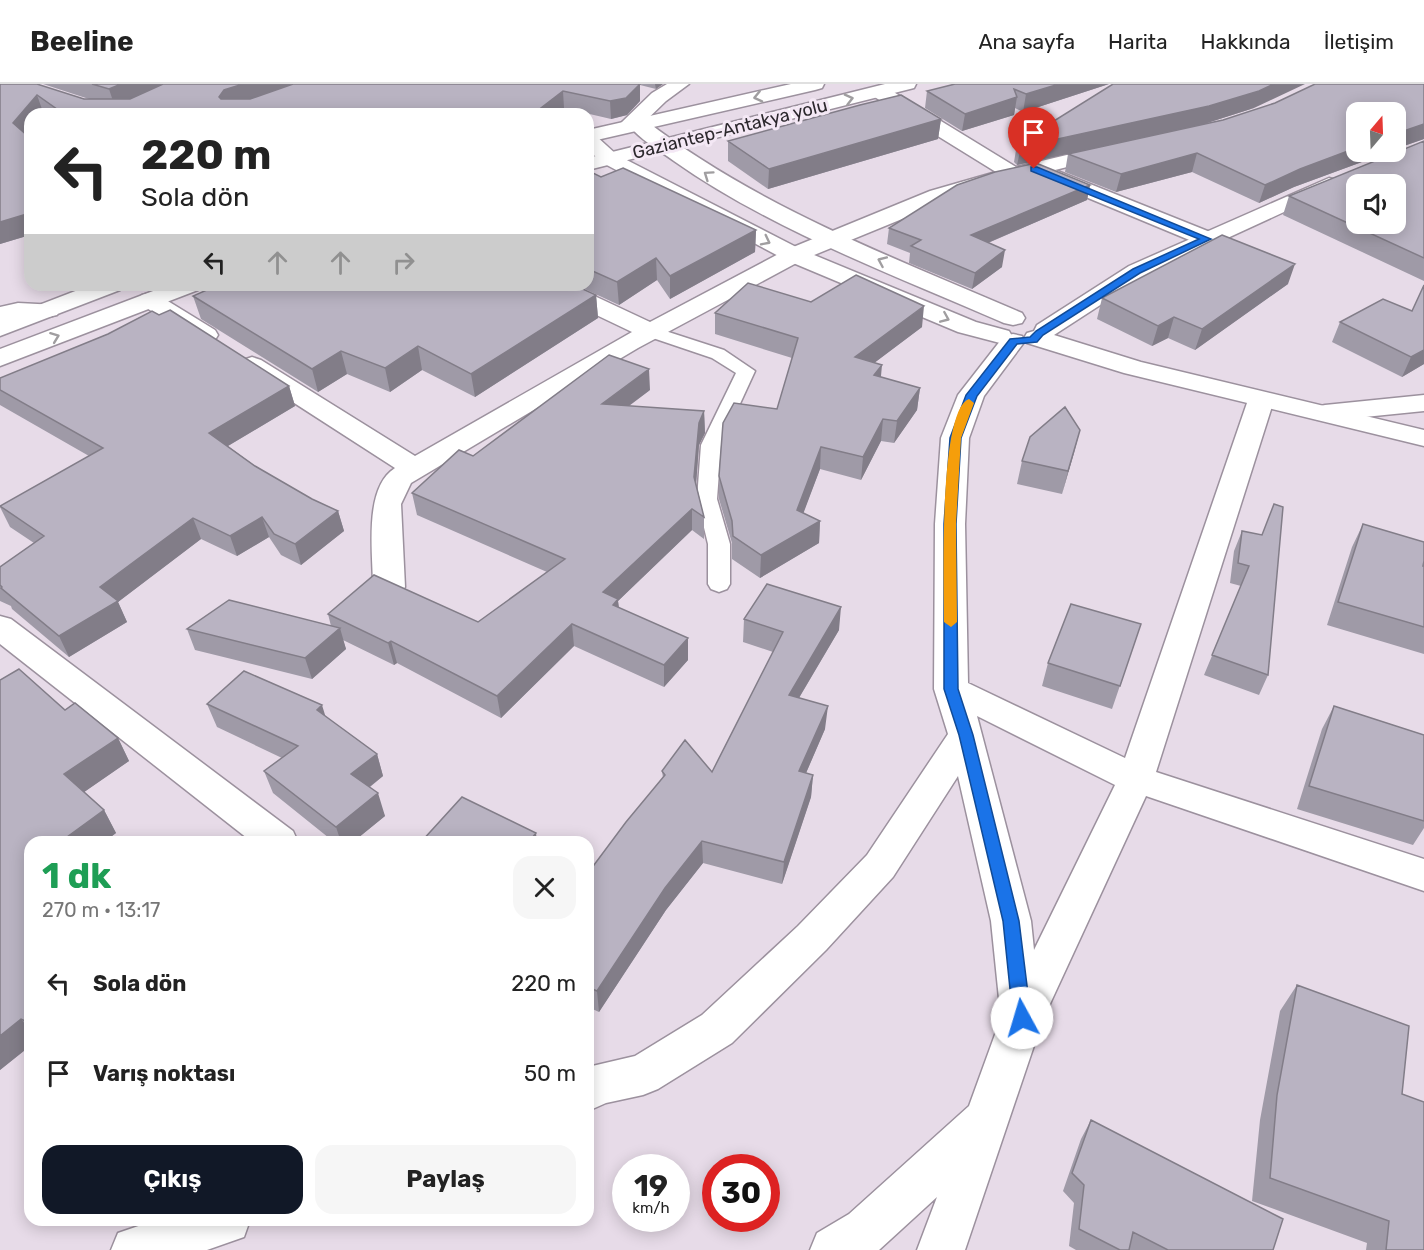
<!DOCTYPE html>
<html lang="tr">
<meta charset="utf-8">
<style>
body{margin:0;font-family:Rubik,sans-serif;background:#f6f6f6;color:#222;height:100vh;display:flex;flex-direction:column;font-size:22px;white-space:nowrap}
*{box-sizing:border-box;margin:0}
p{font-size:20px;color:#767676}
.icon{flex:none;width:33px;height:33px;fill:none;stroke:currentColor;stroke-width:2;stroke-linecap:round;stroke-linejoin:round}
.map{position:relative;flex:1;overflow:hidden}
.drawer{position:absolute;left:24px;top:752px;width:570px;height:390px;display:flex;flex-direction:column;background:#fff;border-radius:18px;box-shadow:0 3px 15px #0003}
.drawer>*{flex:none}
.banner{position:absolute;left:24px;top:24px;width:570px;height:183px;border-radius:18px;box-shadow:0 3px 15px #0003;background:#fff;color:#222;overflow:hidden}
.needle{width:39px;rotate:19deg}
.buttons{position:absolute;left:1346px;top:18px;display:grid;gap:12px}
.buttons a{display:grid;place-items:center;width:60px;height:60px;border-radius:12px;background:#fff;box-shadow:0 3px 15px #0003;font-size:30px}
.speed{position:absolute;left:612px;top:1070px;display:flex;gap:12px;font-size:30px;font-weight:700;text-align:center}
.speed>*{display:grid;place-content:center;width:78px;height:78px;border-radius:50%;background:#fff;box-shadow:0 3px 15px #0003;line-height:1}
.speed small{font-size:15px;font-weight:400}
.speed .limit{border:9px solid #d22;background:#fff;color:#111}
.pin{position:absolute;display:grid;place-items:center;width:51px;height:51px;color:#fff;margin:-62px -26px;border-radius:50% 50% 50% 0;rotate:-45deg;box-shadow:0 0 6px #0007}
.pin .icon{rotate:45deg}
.me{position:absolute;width:66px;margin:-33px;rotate:354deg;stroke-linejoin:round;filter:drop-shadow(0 0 4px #0008)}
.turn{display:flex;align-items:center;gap:21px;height:126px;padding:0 18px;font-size:27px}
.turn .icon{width:78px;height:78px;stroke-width:2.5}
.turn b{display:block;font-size:42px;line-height:51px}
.lanes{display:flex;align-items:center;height:57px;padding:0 18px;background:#0003;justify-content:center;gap:30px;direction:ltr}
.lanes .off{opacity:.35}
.round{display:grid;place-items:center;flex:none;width:63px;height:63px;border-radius:18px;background:#f6f6f6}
.headline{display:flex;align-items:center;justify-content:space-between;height:102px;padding:0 18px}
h1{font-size:36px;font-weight:700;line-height:45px;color:#1e9e55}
.action{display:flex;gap:12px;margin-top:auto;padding:12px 18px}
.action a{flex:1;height:69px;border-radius:18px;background:#111827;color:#fff;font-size:24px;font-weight:700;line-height:69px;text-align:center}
.action a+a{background:#f6f6f6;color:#222}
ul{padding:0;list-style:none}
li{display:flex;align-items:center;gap:18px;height:90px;padding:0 18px}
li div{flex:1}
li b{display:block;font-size:22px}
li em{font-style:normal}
header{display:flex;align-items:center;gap:36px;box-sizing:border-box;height:84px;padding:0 30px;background:#fff;border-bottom:2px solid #e0e0e0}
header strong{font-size:28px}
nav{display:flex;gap:33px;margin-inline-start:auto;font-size:21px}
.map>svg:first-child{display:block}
</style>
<header>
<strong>Beeline</strong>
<nav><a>Ana sayfa</a><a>Harita</a><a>Hakkında</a><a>İletişim</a></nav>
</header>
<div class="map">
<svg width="1424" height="1166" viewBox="0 0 1424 1166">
<rect width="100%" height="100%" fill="#e7dbe8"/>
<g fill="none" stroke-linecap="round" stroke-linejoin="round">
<g stroke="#9c919e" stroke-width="3">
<path id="service" d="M 650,242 L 724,266 L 755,287 L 721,361 L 717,415 L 730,460 L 730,500 L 727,505 L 719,508 L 711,505 L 708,500 L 708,460 L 697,415 L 701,361 L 736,289 L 712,274 L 644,251 L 641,247 L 644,243 Z"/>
</g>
<g stroke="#9c919e" stroke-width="3">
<path id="minor" d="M 667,0 L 689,0 L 666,17 L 636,46 L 622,46 L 619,42 L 622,38 L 652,9 Z
M 880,2 L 887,4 L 1016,83 L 1109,61 L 1116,63 L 1119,67 L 1116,71 L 1055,86 L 1215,150 L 1218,155 L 1215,160 L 1207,162 L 1199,160 L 1040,94 L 1037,90 L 993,101 L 946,117 L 802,176 L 638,264 L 411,399 L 401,420 L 405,503 L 400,510 L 389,513 L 378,510 L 373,503 C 373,470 363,404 395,384 L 243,286 L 239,281 L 243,276 L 252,273 L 261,276 L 415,372 L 632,248 L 544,206 L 540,201 L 571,201 L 650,238 L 786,166 L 930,107 L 996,88 L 873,12 L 871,8 L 873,4 Z
M 150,209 L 158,211 L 215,246 L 218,251 L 215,256 L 206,258 L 197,256 L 142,221 L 138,216 L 142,211 Z
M 18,219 L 57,221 L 60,226 L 57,231 C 38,236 19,233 0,237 L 0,223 Z
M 1013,250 L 1022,252 L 1025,257 L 984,312 L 969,354 L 965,440 L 968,599 L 1125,674 L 1248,316 L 1252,310 L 1261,308 L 1270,310 L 1274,316 L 1156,688 L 1424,775 L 1424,807 L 1146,712 L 1043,935 L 965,1166 L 917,1166 L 937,1113 L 879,1166 L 810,1166 L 817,1149 L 849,1130 L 969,1022 L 1001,934 L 991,837 L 958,692 L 893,793 L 826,866 L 732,959 L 658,1005 L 643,1011 L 606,1019 L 588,1027 L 588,983 L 635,972 L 702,931 L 798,842 L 867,771 L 948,650 L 934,605 L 935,440 L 941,354 L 958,311 L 1004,252 ZM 977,632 L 1115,701 L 1034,866 L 1031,837 Z
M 1424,311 L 1424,327 L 1325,337 L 1316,335 L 1312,329 L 1316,323 L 1325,321 Z
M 0,532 L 11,535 L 293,747 L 298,758 L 252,758 L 0,560 Z
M 156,1136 L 250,1136 L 244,1153 L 207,1166 L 111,1166 L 118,1149 Z"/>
</g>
<g stroke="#9c919e" stroke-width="3">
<path id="tertiary" d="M 638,34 L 645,36 C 758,123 892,173 1022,229 L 1025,234 L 1022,239 L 1013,241 L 1004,239 C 896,192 770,145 674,77 C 659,66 639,55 628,40 L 631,36 Z
M 588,49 L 595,51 L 617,71 L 802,166 L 976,238 L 1009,247 L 1012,252 L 1009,257 L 1000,259 L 958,248 L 786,176 L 603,79 L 588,66 Z
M 1329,94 L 1336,96 L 1339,100 L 1336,104 L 1145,192 L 1054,251 L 1141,278 L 1424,346 L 1424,362 L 1124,289 L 1027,259 L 1024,254 L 1027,249 L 1034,247 L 1037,241 L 1129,182 Z"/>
</g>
<g stroke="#9c919e" stroke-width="3">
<path id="secondary" d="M 791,0 L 824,0 L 822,4 L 815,6 L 588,58 L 588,46 Z
M 885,0 L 916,0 L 914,4 L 588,86 L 588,74 Z
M 91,201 L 124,201 L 120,206 L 0,252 L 0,236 Z
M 169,201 L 202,201 L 198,206 L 0,282 L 0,265 Z"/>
</g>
<use href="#service" fill="#fff" fill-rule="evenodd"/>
<use href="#minor" fill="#fff" fill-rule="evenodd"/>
<use href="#tertiary" fill="#fff" fill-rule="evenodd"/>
<use href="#secondary" fill="#fff" fill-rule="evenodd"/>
</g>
<path fill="#9f9aa7" d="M 0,0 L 84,15 L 89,15 L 43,0 L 663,0 L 656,5 L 640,1 L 640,17 L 627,31 L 611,35 L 564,24 L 557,30 L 46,30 L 43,28 L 30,30 L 30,44 L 25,50 L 30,54 L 30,151 L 0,160 Z
M 1109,0 L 1023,28 L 1015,24 L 1014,31 L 962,47 L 925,24 L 927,7 Z
M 1424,0 L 1424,55 L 1395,65 L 1395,28 L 1356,68 L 1389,68 L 1294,103 L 1259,119 L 1192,88 L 1116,108 L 1065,88 L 1068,70 L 1077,68 L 1017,81 L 1014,78 L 1017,60 L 1254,24 L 1207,39 Z
M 941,35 L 938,55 L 768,105 L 728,77 L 728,57 Z
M 1424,57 L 1424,197 L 1283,131 L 1289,112 Z
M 588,89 L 756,146 L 755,168 L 670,215 L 657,196 L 619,221 L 576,201 L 588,201 Z
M 1090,101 L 1087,116 L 988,159 L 1002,183 L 972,205 L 909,179 L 910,169 L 887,160 L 889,144 Z
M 1288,200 L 1195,266 L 1168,254 L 1152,262 L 1097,235 L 1102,214 Z
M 596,211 L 598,234 L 475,313 L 422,286 L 390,308 L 347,290 L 318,308 L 201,235 L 193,212 Z
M 811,218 L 922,243 L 875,278 L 881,293 L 920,304 L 917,326 L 894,359 L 881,357 L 861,396 L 820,385 L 803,429 L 820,437 L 819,459 L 760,494 L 732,475 L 732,459 L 719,415 L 719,392 L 777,325 L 792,274 L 715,250 L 715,229 Z
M 1412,227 L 1424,280 L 1402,293 L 1332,258 L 1340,238 Z
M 0,294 L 289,302 L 295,322 L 228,362 L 255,382 L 312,415 L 338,427 L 344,447 L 301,481 L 281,471 L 269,453 L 237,472 L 201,455 L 118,518 L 127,538 L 69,573 L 12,525 L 11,522 L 0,517 L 0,483 L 34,459 L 10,443 L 0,423 L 89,372 L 0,321 Z
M 650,306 L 629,322 L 704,327 L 705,349 L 699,361 L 696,399 L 704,433 L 704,455 L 692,446 L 618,517 L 619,523 L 688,576 L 664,603 L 574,562 L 501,634 L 397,579 L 394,581 L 343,556 L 346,565 L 312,595 L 195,566 L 187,545 L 331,542 L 328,530 L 478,538 L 547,488 L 417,431 L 412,409 L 473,372 Z
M 1080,346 L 1062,410 L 1017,400 L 1022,377 Z
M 1363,440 L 1424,482 L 1424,570 L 1327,541 L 1352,463 Z
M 1242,447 L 1262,451 L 1268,591 L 1259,611 L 1204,591 L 1241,502 L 1230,499 L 1234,467 Z
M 744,535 L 839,546 L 799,614 L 825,645 L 806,689 L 813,691 L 811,713 L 782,800 L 703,779 L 666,826 L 599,928 L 588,923 L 588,789 L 663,694 L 662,687 L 712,688 L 773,568 L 743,558 Z
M 1141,540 L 1112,625 L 1042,602 L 1048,579 Z
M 19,585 L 65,626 L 75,619 L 118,654 L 129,677 L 84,708 L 104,726 L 116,749 L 104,758 L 30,758 L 30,962 L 0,986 L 0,596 Z
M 207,620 L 325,632 L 377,670 L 383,692 L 370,703 L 385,732 L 353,758 L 334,758 L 273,709 L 264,687 L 282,674 L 217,643 Z
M 1334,622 L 1424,651 L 1424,744 L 1413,761 L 1297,725 L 1322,645 Z
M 1297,901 L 1402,1010 L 1424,1166 L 1366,1166 L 1367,1159 L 1252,1117 L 1260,1036 L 1280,927 Z
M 1091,1036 L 1273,1166 L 1076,1166 L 1069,1162 L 1074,1119 L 1063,1107 L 1081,1055 Z"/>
<path fill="#827d88" d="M 121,0 L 165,0 L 115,23 L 109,5 Z
M 243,0 L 296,0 L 224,30 L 219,13 L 224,6 Z
M 640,0 L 640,17 L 627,31 L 611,35 L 610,17 Z
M 655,0 L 663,0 L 656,5 Z
M 1059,0 L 1109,0 L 1023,28 L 1026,10 Z
M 1274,0 L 1305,0 L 1254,24 L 1204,40 L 1017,81 L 1021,63 Z
M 563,7 L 564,24 L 557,30 L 533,30 Z
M 37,11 L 43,28 L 42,30 L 30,30 L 30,44 L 20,57 L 13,39 Z
M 1017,13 L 1014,31 L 962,47 L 965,30 Z
M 941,35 L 938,55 L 768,105 L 769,85 Z
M 1424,40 L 1424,55 L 1395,65 L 1395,50 Z
M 1356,64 L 1356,68 L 1389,68 L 1294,103 L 1259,119 L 1265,101 L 1300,85 Z
M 1197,69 L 1192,88 L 1116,108 L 1121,90 Z
M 1090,101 L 1087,116 L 969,167 L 971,151 Z
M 30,129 L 30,151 L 0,160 L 0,138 Z
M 756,146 L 755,168 L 670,215 L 670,192 Z
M 1005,166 L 1002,183 L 972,205 L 975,189 Z
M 656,174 L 657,196 L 619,221 L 617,198 Z
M 1295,180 L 1288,200 L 1195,266 L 1202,245 Z
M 596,211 L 598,234 L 475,313 L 471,290 Z
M 924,222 L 922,243 L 853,295 L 855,273 Z
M 1174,233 L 1168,254 L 1152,262 L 1158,242 Z
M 418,262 L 422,286 L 390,308 L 385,284 Z
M 1424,266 L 1424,280 L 1402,293 L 1411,273 Z
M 341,267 L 347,290 L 318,308 L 312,285 Z
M 882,281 L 880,303 L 874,291 Z
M 649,285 L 650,306 L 603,341 L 602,320 Z
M 289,302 L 295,322 L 216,369 L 209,349 Z
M 920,304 L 917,326 L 894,359 L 897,337 Z
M 704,327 L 705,349 L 699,361 L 695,415 L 694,393 L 699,339 Z
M 883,335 L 881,357 L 861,396 L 863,373 Z
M 1080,346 L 1074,369 L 1062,410 L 1068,387 Z
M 821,363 L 820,385 L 796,449 L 797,426 Z
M 692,425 L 692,446 L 618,517 L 620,537 L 603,508 Z
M 338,427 L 344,447 L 301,481 L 295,460 Z
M 262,433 L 269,453 L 237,472 L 230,452 Z
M 193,434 L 201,455 L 118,518 L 127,538 L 69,573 L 59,552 L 100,503 Z
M 820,437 L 819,459 L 760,494 L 761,471 Z
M 841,523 L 839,546 L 787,634 L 789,611 Z
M 572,540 L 574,562 L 501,634 L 497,612 Z
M 340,544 L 346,565 L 312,595 L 305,574 Z
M 688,554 L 688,576 L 664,603 L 664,581 Z
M 391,557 L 397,579 L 394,581 L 388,559 Z
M 322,621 L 329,644 L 317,626 Z
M 828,622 L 825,645 L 797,710 L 799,687 Z
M 118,654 L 129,677 L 77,713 L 64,690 Z
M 377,670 L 383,692 L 358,712 L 351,690 Z
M 813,691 L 811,713 L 782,800 L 784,778 Z
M 378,709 L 385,732 L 353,758 L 341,758 L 336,743 Z
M 104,726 L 116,749 L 104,758 L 70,758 L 67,753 Z
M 536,749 L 537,758 L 529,758 Z
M 702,757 L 703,779 L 666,826 L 599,928 L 597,907 L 665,804 Z
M 21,935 L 30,946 L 30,962 L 0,986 L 0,952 Z"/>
<path fill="#b9b3c2" stroke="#827d88" stroke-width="1.5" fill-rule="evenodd" d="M 0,0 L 37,0 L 84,15 L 130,15 L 163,0 L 243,0 L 224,6 L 219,13 L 221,15 L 250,15 L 293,0 L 640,0 L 626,14 L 610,17 L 563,7 L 533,30 L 64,30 L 37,11 L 13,39 L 30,54 L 30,129 L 0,138 Z
M 92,0 L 121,0 L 109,5 Z
M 955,0 L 1059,0 L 1026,10 L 1014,5 L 1017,13 L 965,30 L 927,7 Z
M 1113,0 L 1274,0 L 1259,7 L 1209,22 L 1021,63 L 1017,60 Z
M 1315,0 L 1424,0 L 1424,40 L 1395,50 L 1395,28 L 1356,28 L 1356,64 L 1300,85 L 1265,101 L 1197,69 L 1121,90 L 1068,70 L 1223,36 L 1275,19 Z
M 901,11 L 941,35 L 769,85 L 728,57 L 860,21 Z
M 1424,57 L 1424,174 L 1289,112 ZM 1356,100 L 1395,100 L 1395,140 L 1356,140 Z
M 1036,79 L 1090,101 L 971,151 L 1005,166 L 975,189 L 911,162 L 921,156 L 889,144 L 957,101 L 995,88 Z
M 623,84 L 756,146 L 670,192 L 656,174 L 617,198 L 588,185 L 588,89 L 591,88 L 601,93 Z
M 1222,151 L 1295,180 L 1202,245 L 1174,233 L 1158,242 L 1102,214 Z
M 856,191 L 924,222 L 855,273 L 882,281 L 874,291 L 920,304 L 897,337 L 883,335 L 863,373 L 821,363 L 797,426 L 820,437 L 761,471 L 733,452 L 732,437 L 719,392 L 723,339 L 734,319 L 777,325 L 798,254 L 715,229 L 748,199 L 811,218 Z
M 218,201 L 574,201 L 596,211 L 471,290 L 418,262 L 385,284 L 341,267 L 312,285 L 193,212 Z
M 1424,201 L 1424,266 L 1411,273 L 1340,238 L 1383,215 L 1412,227 Z
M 170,226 L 289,302 L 209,349 L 255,382 L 312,415 L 338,427 L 295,460 L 274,450 L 262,433 L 230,452 L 193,434 L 100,503 L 118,517 L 59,552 L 1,504 L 2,503 L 0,501 L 0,483 L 44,452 L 0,422 L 103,364 L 0,306 L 0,294 L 108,250 L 152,227 L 159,231 Z
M 609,271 L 649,285 L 602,320 L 704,327 L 699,339 L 694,393 L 704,433 L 692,425 L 603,508 L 618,515 L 613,521 L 688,554 L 664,581 L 572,540 L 497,612 L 391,557 L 388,559 L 328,530 L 374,491 L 478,538 L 565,475 L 412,409 L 459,366 L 473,372 Z
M 1065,323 L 1080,346 L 1068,387 L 1022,377 L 1030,353 Z
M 1274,420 L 1283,423 L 1268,591 L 1212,571 L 1249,482 L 1238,479 L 1242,447 L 1262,451 Z
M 1363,440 L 1424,458 L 1424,477 L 1423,482 L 1424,482 L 1424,543 L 1338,518 Z
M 767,500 L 841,523 L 789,611 L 828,622 L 799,687 L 813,691 L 784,778 L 702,757 L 665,804 L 597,907 L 588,903 L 588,789 L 626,738 L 665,691 L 662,687 L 685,656 L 712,688 L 783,548 L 744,535 Z
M 229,516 L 340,544 L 305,574 L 187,545 Z
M 1071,520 L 1141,540 L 1120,602 L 1048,579 Z
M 19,585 L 65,626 L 75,619 L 118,654 L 64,690 L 104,726 L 67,753 L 73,758 L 30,758 L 30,939 L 21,935 L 0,952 L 0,596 Z
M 244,587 L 322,621 L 317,626 L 377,670 L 351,690 L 378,709 L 336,743 L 264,687 L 298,662 L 207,620 Z
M 1334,622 L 1424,651 L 1424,737 L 1309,702 Z
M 462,713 L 536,749 L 529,758 L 421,758 Z
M 1297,901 L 1409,942 L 1402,1010 L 1424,1018 L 1424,1166 L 1386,1166 L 1389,1137 L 1270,1094 L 1277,1011 Z
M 1091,1036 L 1283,1135 L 1273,1166 L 1168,1166 L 1133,1148 L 1129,1166 L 1120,1166 L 1079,1145 L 1084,1101 L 1072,1089 Z"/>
<defs><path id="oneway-chevron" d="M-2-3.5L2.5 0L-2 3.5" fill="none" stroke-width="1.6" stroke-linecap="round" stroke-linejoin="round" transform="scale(1.5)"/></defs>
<g stroke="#a09ea0">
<use href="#oneway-chevron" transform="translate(758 13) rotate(167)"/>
<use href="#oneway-chevron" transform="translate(849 15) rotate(-14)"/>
<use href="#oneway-chevron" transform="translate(708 91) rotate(-145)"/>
<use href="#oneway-chevron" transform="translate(766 157) rotate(27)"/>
<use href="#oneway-chevron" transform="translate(882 177) rotate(-156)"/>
<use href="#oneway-chevron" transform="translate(945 234) rotate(23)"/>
<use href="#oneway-chevron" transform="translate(55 253) rotate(-21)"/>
</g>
<path fill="#1a73e8" stroke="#114b97" stroke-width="1.5" d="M 1031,83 L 1037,83 L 1211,155 L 1140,189 L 1043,251 L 1037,258 L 1017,260 L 977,312 L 961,354 L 956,440 L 958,605 L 973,651 L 1019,837 L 1031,934 L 1028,939 L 1022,942 L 1016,939 L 1013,934 L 1003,837 L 959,651 L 944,605 L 944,440 L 950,354 L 966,311 L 1010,255 L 1030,253 L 1036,247 L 1133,185 L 1199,155 L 1031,87 Z"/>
<path fill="#f59e0b" d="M 969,315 L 974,319 L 961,354 L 956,440 L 957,538 L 951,543 L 944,538 C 944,505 938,326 969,315 Z"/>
<g text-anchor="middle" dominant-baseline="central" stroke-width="6" stroke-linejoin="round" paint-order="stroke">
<g font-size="18" fill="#2c282d" stroke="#f4e8f5">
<text transform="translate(730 45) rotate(-14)">Gaziantep-Antakya yolu</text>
</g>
</g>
</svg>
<div class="buttons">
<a><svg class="needle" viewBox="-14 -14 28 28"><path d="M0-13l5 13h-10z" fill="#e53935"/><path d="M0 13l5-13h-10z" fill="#767676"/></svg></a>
<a><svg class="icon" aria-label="sound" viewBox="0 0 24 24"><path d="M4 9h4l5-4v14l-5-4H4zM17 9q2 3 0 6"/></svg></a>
</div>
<div class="speed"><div>19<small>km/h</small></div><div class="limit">30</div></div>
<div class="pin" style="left:1034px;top:85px;background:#d93025"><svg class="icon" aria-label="arrive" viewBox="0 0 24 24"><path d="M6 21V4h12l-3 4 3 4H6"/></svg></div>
<svg class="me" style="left:1022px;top:934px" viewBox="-20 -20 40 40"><circle r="19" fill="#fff"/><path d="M0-13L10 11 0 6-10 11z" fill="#1a73e8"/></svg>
<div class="banner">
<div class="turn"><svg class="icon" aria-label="left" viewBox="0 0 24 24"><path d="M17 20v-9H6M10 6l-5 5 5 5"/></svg><div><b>220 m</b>Sola dön</div></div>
<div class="lanes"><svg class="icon" aria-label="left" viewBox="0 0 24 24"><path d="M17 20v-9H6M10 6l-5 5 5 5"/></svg><svg class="icon off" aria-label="ahead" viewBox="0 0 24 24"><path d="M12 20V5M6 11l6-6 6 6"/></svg><svg class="icon off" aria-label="ahead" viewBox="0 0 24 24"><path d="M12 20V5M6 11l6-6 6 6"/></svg><svg class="icon off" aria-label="right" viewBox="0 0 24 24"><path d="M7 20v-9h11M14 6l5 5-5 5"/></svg></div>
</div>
<section class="drawer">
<div class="headline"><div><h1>1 dk</h1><p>270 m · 13:17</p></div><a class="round"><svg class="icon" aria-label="close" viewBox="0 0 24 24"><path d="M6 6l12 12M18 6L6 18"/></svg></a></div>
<ul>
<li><svg class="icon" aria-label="left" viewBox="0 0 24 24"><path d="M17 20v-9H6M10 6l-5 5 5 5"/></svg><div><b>Sola dön</b></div><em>220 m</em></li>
<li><svg class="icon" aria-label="arrive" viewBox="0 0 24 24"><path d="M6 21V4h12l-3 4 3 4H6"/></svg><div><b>Varış noktası</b></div><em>50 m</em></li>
</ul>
<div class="action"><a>Çıkış</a><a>Paylaş</a></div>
</section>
</div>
